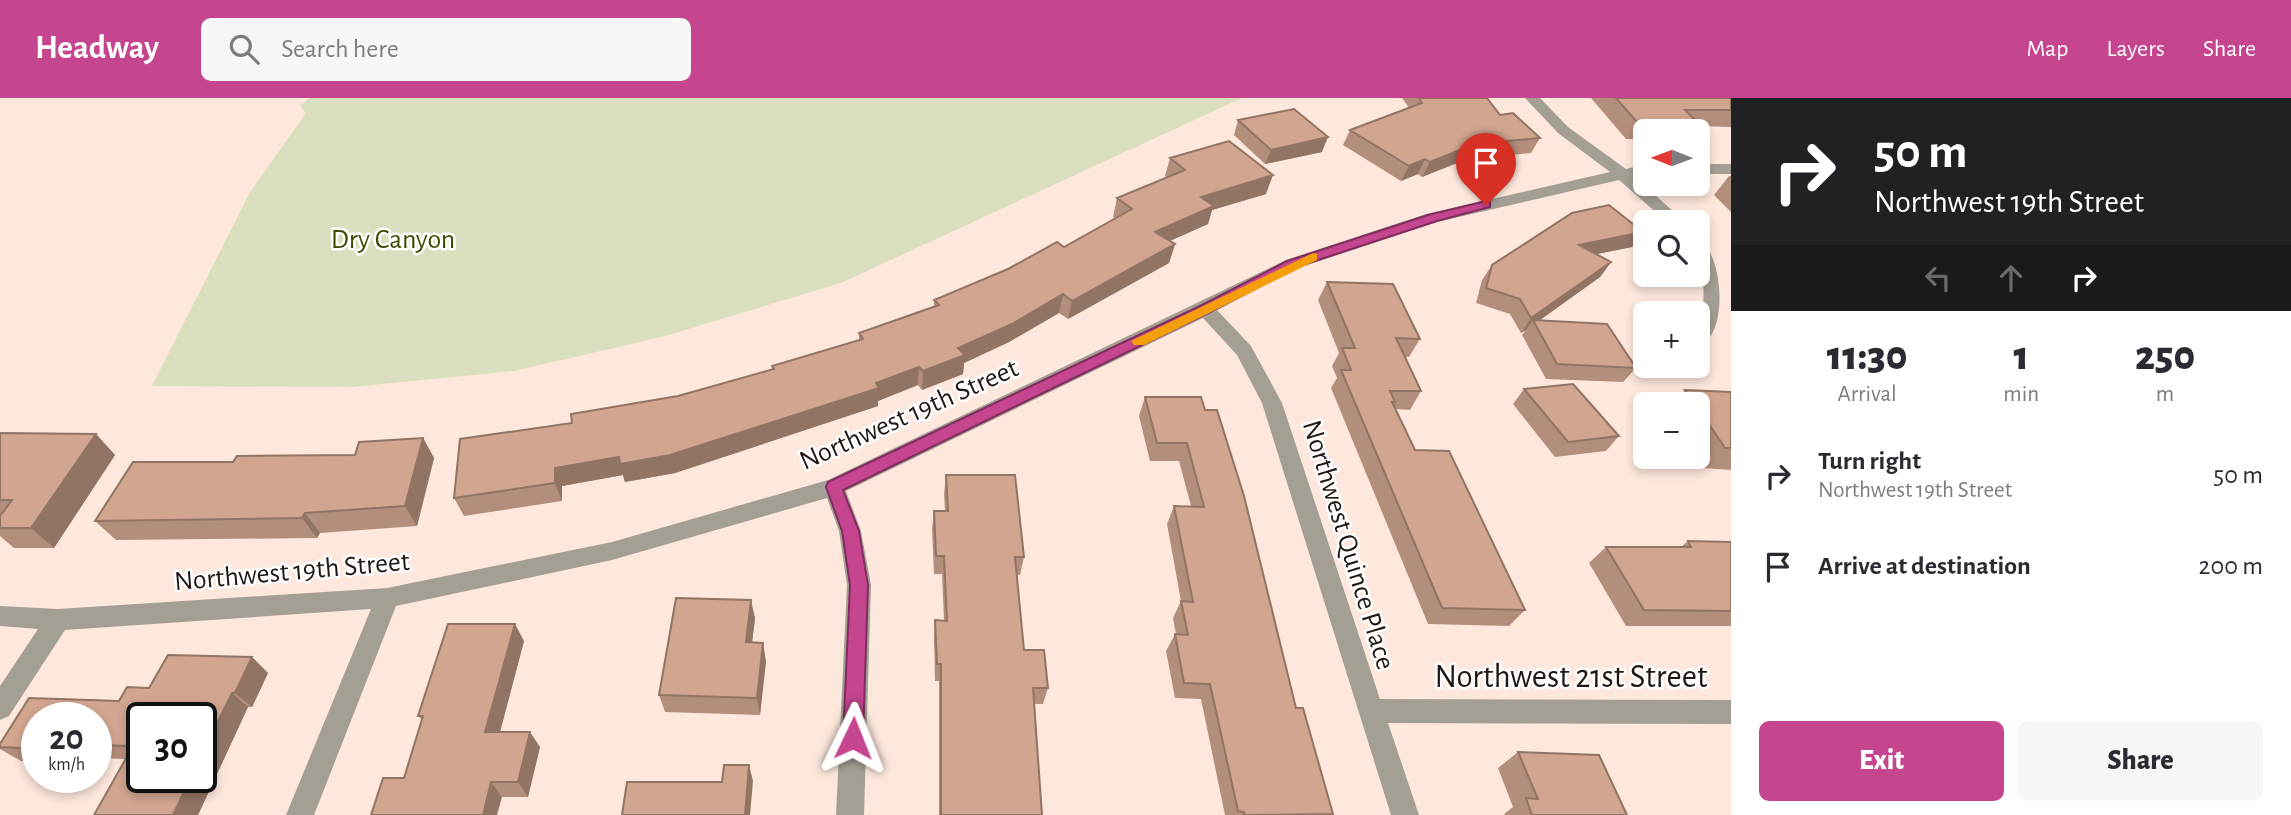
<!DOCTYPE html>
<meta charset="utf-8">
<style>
body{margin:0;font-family:"Alegreya Sans",sans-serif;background:#f7f7f7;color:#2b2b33;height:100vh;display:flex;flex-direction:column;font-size:26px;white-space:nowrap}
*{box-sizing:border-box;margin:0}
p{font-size:23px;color:#7c7c81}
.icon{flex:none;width:38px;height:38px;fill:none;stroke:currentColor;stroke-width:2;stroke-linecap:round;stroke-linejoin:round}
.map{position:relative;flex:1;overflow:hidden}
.panel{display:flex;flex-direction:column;background:#fff;width:560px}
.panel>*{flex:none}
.banner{background:#202124;color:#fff;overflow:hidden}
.needle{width:46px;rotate:271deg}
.fabs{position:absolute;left:1633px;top:21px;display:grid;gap:14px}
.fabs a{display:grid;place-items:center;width:77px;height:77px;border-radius:10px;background:#fff;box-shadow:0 4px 10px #0003;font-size:35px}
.speed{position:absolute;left:21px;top:604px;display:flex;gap:14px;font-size:35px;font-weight:700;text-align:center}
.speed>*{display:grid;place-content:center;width:91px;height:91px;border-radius:50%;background:#fff;box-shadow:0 4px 10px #0003;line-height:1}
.speed small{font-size:18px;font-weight:400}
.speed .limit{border:4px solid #111;border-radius:10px;background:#fff;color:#111}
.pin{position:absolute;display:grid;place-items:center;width:60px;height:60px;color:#fff;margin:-72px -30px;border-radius:50% 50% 50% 0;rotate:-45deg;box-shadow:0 0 7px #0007}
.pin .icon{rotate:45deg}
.me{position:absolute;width:77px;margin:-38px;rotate:2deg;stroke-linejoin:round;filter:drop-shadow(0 0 5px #0008)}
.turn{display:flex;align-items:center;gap:24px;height:147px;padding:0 28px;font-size:32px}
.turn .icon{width:91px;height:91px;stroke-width:2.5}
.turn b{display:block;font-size:49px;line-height:60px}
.lanes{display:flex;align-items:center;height:66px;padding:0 28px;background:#0003;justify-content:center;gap:35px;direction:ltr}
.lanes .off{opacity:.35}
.eta{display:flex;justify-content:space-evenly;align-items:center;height:119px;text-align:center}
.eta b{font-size:42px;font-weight:800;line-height:49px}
.primary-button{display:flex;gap:14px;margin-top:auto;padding:14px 28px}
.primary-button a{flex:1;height:80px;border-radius:10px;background:#c6458f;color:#fff;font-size:28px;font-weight:800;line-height:80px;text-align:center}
.primary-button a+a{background:#f7f7f7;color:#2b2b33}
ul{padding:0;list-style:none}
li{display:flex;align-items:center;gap:21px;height:91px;padding:0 28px}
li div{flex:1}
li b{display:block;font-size:26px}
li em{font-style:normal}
header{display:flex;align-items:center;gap:42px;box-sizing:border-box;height:98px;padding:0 35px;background:#c6458f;color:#fff}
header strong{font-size:33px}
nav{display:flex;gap:38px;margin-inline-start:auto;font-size:24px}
.search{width:490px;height:63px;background:#f7f7f7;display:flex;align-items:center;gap:18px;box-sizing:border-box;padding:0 24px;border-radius:10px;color:#7c7c81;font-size:26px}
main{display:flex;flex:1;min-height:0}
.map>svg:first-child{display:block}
</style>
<header>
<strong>Headway</strong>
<div class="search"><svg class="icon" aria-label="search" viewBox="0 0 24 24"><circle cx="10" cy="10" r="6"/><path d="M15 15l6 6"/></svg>Search here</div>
<nav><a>Map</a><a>Layers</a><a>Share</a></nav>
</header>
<main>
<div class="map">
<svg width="1731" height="717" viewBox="0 0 1731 717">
<rect width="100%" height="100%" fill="#fee8dd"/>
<path fill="#dae0bf" d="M 309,0 L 1242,0 L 841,185 L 662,239 L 514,273 L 352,289 L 152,288 L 250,94 L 306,15 L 300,8 Z"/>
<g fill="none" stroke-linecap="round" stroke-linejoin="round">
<path fill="#a39f95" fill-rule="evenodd" d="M 1525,0 L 1540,0 L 1568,29 L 1626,71 L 1645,66 L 1645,76 L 1634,78 L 1685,124 L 1667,124 L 1619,82 L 1437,124 L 1298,170 L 1217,212 L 1251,248 L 1282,305 L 1380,601 L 1731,602 L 1731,626 L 1388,625 L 1419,717 L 1391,717 L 1262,305 L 1237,257 L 1203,220 L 846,393 L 861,433 L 871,487 L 864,717 L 836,717 L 847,487 L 839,433 L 827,400 L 612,462 L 396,508 L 314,717 L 286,717 L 371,511 L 65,532 L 9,618 L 0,622 L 0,588 L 38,531 L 0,528 L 0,508 L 58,511 L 387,490 L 612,444 L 828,382 L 1286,162 L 1426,116 L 1610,74 L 1558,35 Z
M 1698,66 L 1731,66 L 1731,76 L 1698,76 Z
M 1698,143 C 1722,149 1731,238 1698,248 C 1696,228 1706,210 1703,187 C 1701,170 1696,161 1698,143 Z"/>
</g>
<path fill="#b48e7c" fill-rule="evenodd" d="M 1402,0 L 1487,0 L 1500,17 L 1540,40 L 1531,55 L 1467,61 L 1422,79 L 1418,76 L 1401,83 L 1343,47 L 1350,32 L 1409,10 Z
M 1591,0 L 1731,0 L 1731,29 L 1696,28 L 1693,33 L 1645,33 L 1645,41 L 1626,41 Z
M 1238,22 L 1322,54 L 1265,66 L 1234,37 Z
M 1170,60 L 1266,96 L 1212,112 L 1208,126 L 1170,143 L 1175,146 L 1169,165 L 1068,221 L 1059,215 L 1009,244 L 964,265 L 963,276 L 922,292 L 918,287 L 878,303 L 878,308 L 675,375 L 625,384 L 623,377 L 562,388 L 562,403 L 464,418 L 454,400 L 572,325 L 678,298 L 773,272 L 772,268 L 859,243 L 859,235 L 934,208 L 934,202 L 1064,149 L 1115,120 L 1113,119 L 1117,100 L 1167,80 L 1165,78 Z
M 1729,78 L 1731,78 L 1731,114 L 1714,97 Z
M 1643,134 L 1632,149 L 1596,156 L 1611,164 L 1600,179 L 1539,223 L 1636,270 L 1623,284 L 1546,281 L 1522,237 L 1526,232 L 1521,235 L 1510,216 L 1476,205 L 1482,182 L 1492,167 Z
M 1327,184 L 1420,241 L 1409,259 L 1405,259 L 1421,293 L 1410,312 L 1396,311 L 1415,352 L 1525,512 L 1509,528 L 1428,526 L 1331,290 L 1337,280 L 1332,268 L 1339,255 L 1318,202 Z
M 1524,291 L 1619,338 L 1606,353 L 1555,359 L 1513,306 Z
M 1685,292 L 1731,294 L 1731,372 L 1703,370 L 1695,359 L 1698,359 L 1698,306 L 1671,306 Z
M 1145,299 L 1201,299 L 1296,610 L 1333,716 L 1332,717 L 1225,717 L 1201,601 L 1175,600 L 1166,553 L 1175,536 L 1176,536 L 1173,520 L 1181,503 L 1167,426 L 1174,408 L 1191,408 L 1179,363 L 1150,363 L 1139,318 Z
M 0,335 L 96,336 L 115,357 L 54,450 L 14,450 L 0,438 Z
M 423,340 L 434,360 L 417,428 L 320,435 L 317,440 L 116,442 L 95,423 L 233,364 L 355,357 Z
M 946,377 L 1024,459 L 1020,477 L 1017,477 L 1024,552 L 1048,590 L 1043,606 L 1034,606 L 1042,717 L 939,717 L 939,583 L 935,583 L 934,540 L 935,522 L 944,522 L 942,476 L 934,476 L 932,431 L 934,413 L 945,413 L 944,396 Z
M 1688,443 L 1731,444 L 1731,528 L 1626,528 L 1589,465 L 1606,449 L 1681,449 Z
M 755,520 L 752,544 L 766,563 L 760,617 L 665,614 L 659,597 Z
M 524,543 L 500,634 L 540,649 L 528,699 L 502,699 L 418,618 Z
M 168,557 L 252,559 L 268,575 L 252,609 L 248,609 L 198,717 L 94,717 L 125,661 L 96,660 L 96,620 L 37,620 L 37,663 L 21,663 L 0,651 L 0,646 L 29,600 L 119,603 L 127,589 L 149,590 ZM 142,620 L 201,620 L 201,679 L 142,679 Z
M 1518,654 L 1627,717 L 1505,717 L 1504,716 L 1513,709 L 1498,670 Z"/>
<path fill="#927465" d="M 1328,39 L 1322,54 L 1265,66 L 1271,52 Z
M 1475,46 L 1467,61 L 1422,79 L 1430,64 Z
M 1425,61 L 1418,76 L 1401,83 L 1409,68 Z
M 1273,77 L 1266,96 L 1212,112 L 1208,126 L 1149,152 L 1155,134 L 1201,99 Z
M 1643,134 L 1632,149 L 1568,162 L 1579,147 Z
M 1175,146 L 1169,165 L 1068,221 L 1072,203 Z
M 1611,164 L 1600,179 L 1534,226 L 1533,222 L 1526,232 L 1521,235 L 1531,220 Z
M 1063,196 L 1059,215 L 1009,244 L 964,265 L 963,276 L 922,292 L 923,273 L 958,250 Z
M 919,269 L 918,287 L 878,303 L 878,308 L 675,375 L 625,384 L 623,377 L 562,388 L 562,403 L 555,385 L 555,370 L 876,285 Z
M 96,336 L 115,357 L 54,450 L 31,430 Z
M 423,340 L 434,360 L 417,428 L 405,408 Z
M 305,415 L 320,435 L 317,440 L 302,420 Z
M 751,502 L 755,520 L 750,562 L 746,544 Z
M 515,526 L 524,543 L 496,649 L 485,634 Z
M 763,545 L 766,563 L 760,617 L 757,600 Z
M 252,559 L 268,575 L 252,609 L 235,595 Z
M 232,595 L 248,609 L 198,717 L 173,717 L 191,679 L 201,679 L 201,658 Z
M 530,634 L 540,649 L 528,699 L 518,684 Z
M 749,667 L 753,683 L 750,717 L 745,717 Z
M 491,684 L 502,699 L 497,717 L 483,717 Z"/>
<path fill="#d1a590" stroke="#927465" stroke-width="2" d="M 1419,0 L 1487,0 L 1500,17 L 1513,15 L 1540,40 L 1475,46 L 1430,64 L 1425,61 L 1409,68 L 1350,32 L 1422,5 Z
M 1616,0 L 1731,0 L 1731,12 L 1685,12 L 1698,25 L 1637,24 Z
M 1294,11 L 1328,39 L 1271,52 L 1238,22 Z
M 1229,43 L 1273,77 L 1201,99 L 1214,108 L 1155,134 L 1175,146 L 1072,203 L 1063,196 L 1012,226 L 958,250 L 965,257 L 923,273 L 919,269 L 876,285 L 879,290 L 670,357 L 620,366 L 619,359 L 555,370 L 555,385 L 454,400 L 460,341 L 572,325 L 571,316 L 678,298 L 774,271 L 772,268 L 863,241 L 859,235 L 939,207 L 934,202 L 1008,171 L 1057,144 L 1064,149 L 1132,111 L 1117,100 L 1185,72 L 1170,60 Z
M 1609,107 L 1643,134 L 1579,147 L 1611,164 L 1531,220 L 1520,201 L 1486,190 L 1492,167 L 1572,115 Z
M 1327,184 L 1393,186 L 1420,241 L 1396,240 L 1421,293 L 1390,293 L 1395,304 L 1392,304 L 1415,352 L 1449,353 L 1525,512 L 1442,510 L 1341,272 L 1351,272 L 1342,250 L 1355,250 Z
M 1533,222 L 1607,226 L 1636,270 L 1557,266 Z
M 1573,286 L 1619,338 L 1568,344 L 1524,291 Z
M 1685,292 L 1731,294 L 1731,350 L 1725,350 L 1698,310 L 1698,306 L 1695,306 Z
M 1145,299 L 1201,299 L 1205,312 L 1217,312 L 1244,398 L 1296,610 L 1303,610 L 1333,716 L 1245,717 L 1244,714 L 1238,713 L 1210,586 L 1184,585 L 1175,536 L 1188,537 L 1181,503 L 1193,504 L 1174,408 L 1204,409 L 1187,345 L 1157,345 Z
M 0,335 L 96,336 L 31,430 L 0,430 L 0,418 L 12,402 L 0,402 Z
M 423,340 L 405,408 L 305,415 L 302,420 L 95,423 L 133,364 L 233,364 L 237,358 L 355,357 L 359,344 Z
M 946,377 L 1015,377 L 1024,459 L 1015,459 L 1024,552 L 1044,552 L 1048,590 L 1033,590 L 1042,717 L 941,717 L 941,566 L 937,566 L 935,522 L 947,523 L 944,458 L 936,458 L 934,413 L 948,413 Z
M 1688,443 L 1731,444 L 1731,513 L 1644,512 L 1606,449 L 1691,449 Z
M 676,500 L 751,502 L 746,544 L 763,545 L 757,600 L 659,597 Z
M 448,526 L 515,526 L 485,634 L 530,634 L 518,684 L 491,684 L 483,717 L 371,717 L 383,680 L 404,680 L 423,618 L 418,618 Z
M 168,557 L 252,559 L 235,595 L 232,595 L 201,658 L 201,620 L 142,620 L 142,679 L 191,679 L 173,717 L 94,717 L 133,648 L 96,647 L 96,620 L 37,620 L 37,651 L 0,649 L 0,646 L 29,600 L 119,603 L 127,589 L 149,590 Z
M 1518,654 L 1599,657 L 1627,717 L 1532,717 L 1526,700 L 1538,701 Z
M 724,667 L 749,667 L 745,717 L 622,717 L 627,684 L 722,684 Z"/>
<path fill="#c6458f" stroke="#812d5d" stroke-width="2" d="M 1486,103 L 1490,104 L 1490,109 L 1437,123 L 1297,169 L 1210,214 L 843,392 L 859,433 L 868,487 L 863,640 L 860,647 L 853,650 L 846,647 L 843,640 L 850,487 L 842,433 L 826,389 L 828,384 L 1200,208 L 1287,163 L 1428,117 Z"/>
<path fill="#f59e0b" d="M 1313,155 L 1317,156 L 1317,162 L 1144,247 L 1134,247 L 1131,243 Z"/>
<g text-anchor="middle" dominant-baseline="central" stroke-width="5" stroke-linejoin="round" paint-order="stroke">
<g font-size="28" fill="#434a00" stroke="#fff">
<text x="393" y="142">Dry Canyon</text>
</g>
<g font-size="28" fill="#211814" stroke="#fff">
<text transform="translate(909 317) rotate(-24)">Northwest 19th Street</text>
<text transform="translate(1348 447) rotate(73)">Northwest Quince Place</text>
<text transform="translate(292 474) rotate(-5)">Northwest 19th Street</text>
</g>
<g font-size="33" fill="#211814" stroke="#fff">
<text x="1571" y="579">Northwest 21st Street</text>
</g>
</g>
</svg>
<div class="fabs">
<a><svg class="needle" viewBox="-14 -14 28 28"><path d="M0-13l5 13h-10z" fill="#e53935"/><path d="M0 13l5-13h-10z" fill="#7c7c81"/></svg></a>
<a><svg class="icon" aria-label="search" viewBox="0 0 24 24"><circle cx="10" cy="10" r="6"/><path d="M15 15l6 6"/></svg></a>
<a>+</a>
<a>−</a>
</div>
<div class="speed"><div>20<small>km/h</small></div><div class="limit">30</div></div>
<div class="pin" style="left:1486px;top:107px;background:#d93025"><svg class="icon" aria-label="arrive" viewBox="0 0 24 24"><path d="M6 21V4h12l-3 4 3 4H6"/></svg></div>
<svg class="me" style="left:853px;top:640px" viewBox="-20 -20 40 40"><path d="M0-17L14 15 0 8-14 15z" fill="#c6458f" stroke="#fff" stroke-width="4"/></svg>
</div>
<section class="panel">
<div class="banner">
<div class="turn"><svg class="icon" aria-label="right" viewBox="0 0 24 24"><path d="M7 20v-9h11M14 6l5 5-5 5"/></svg><div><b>50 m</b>Northwest 19th Street</div></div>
<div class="lanes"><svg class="icon off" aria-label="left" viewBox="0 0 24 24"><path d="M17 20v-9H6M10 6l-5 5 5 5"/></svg><svg class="icon off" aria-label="ahead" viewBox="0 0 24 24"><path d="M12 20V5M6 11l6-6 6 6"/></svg><svg class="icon" aria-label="right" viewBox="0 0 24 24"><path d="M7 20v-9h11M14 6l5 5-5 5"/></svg></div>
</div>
<div class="eta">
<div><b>11:30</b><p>Arrival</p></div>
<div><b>1</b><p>min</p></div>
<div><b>250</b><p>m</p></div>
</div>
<ul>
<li><svg class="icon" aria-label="right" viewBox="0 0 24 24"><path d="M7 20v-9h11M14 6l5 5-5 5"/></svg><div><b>Turn right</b><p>Northwest 19th Street</p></div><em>50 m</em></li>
<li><svg class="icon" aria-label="arrive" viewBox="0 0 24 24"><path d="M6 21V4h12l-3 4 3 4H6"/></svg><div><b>Arrive at destination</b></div><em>200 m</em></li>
</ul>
<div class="primary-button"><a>Exit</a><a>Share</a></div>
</section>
</main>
